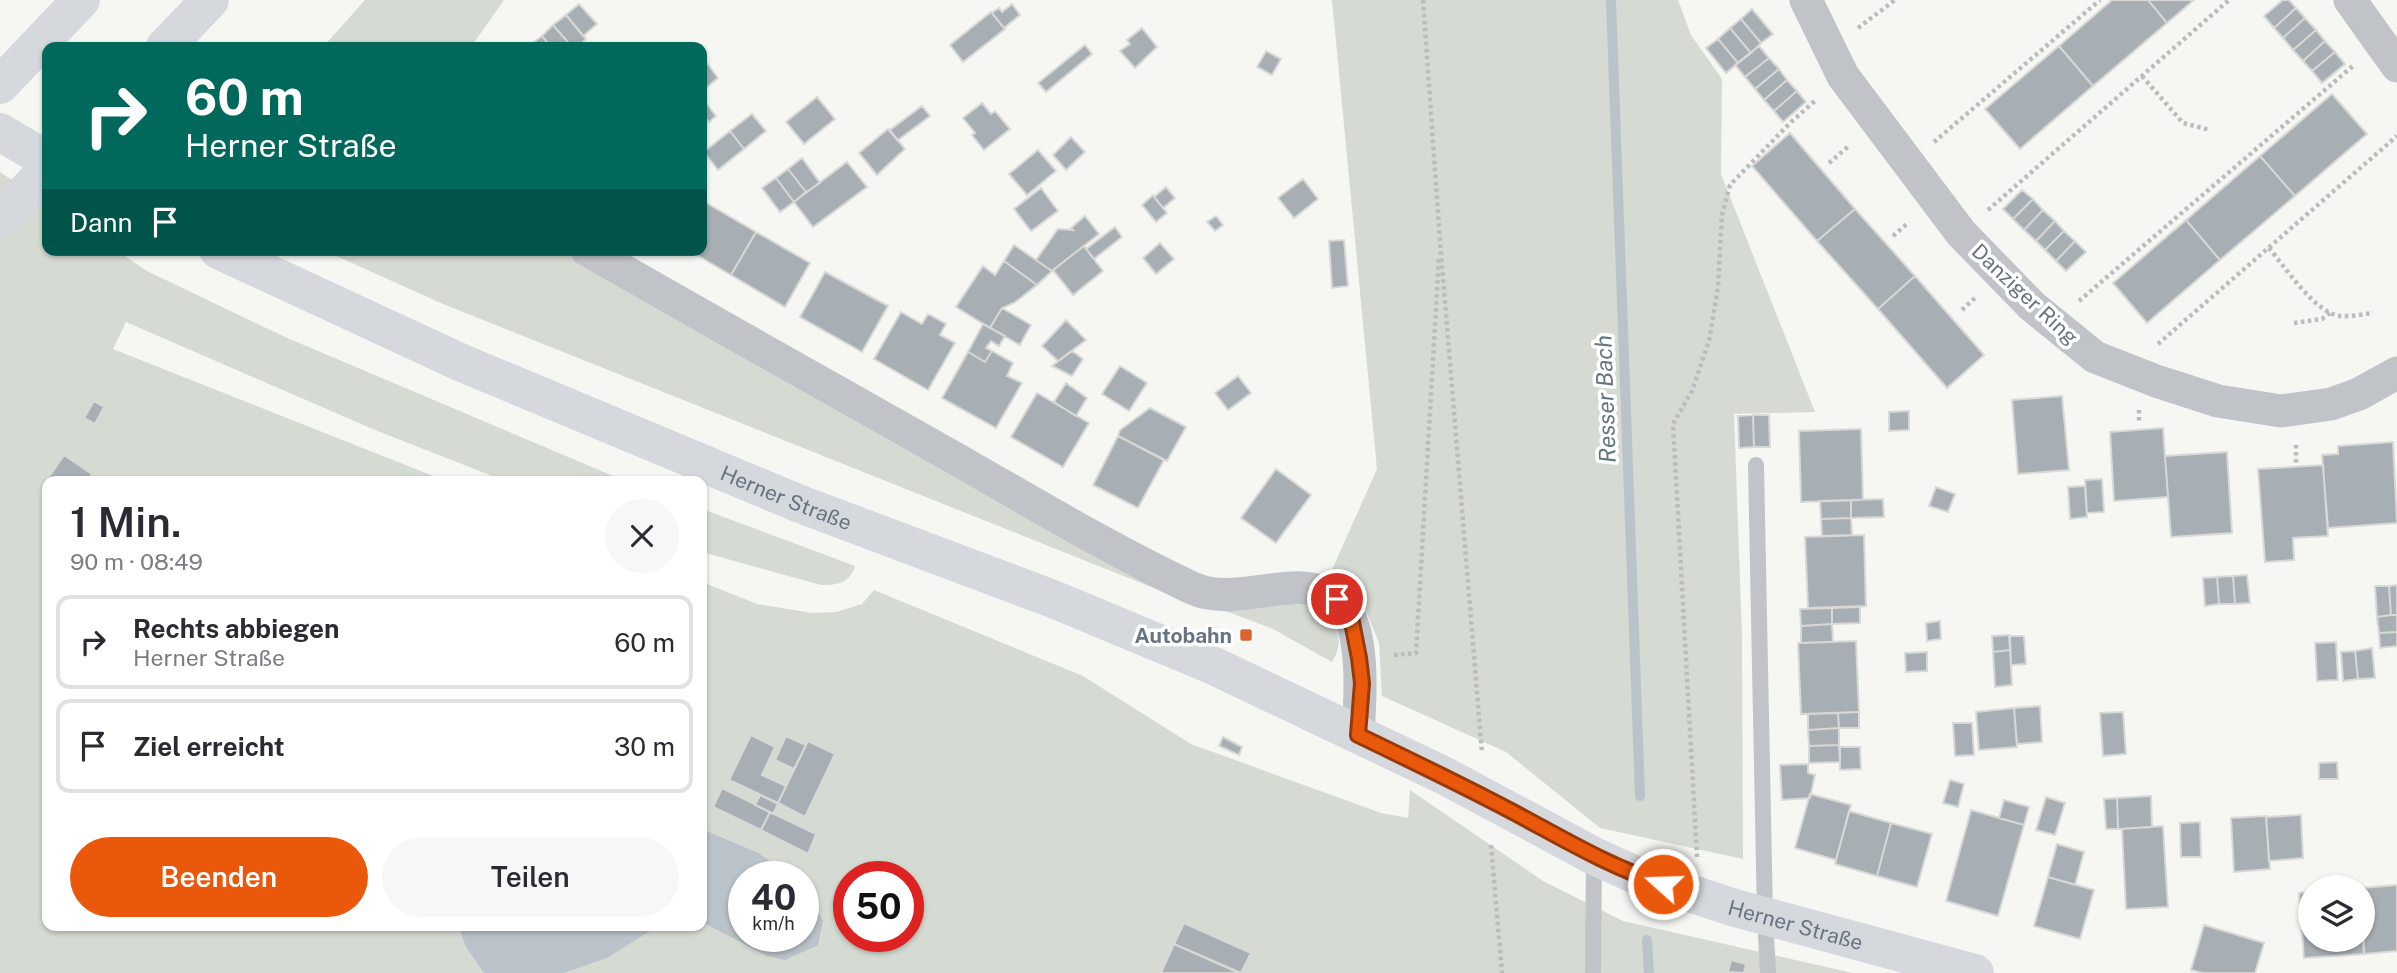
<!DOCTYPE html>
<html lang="de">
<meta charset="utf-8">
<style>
body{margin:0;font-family:"Public Sans",sans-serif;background:#f7f7f7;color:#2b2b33;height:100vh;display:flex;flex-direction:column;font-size:26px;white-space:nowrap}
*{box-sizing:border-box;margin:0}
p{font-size:23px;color:#7c7c81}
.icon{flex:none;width:38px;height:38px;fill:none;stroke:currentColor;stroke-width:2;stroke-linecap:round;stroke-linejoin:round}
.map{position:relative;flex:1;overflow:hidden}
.sheet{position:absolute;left:42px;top:476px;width:665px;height:455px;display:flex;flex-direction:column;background:#fff;border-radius:14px;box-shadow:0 2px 5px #0004}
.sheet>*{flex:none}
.guide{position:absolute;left:42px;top:42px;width:665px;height:214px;border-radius:14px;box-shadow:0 2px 5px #0004;background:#00695c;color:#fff;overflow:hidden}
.fabs{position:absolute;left:2298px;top:875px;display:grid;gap:14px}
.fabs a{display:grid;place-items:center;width:77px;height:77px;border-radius:50%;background:#fff;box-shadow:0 2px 5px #0004;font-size:35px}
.speed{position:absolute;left:728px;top:861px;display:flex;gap:14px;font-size:35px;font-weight:700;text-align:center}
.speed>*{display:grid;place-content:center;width:91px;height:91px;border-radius:50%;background:#fff;box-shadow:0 2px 5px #0004;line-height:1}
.speed small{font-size:18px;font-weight:400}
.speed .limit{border:10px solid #d22;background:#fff;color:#111}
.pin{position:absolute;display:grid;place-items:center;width:60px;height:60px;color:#fff;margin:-30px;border:4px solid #fff;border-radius:50%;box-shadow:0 2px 7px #0007}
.me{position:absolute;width:77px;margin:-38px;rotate:290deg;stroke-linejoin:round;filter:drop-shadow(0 0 5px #0008)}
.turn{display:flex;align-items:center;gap:24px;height:147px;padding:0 28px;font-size:32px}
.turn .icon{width:91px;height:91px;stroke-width:2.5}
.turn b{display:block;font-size:49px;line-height:60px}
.then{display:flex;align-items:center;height:66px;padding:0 28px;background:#0003;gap:14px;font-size:26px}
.round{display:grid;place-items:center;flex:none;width:74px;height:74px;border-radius:37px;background:#f7f7f7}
.head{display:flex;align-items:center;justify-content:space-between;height:119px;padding:0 28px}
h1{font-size:42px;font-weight:600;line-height:52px}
.button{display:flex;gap:14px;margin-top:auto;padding:14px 28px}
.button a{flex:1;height:80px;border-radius:42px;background:#ea580c;color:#fff;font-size:28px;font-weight:600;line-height:80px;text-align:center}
.button a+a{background:#f7f7f7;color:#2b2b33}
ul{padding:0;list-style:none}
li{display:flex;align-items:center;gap:21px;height:94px;margin:0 14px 10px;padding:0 14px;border:4px solid #e1e1e2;border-radius:14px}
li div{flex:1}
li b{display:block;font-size:26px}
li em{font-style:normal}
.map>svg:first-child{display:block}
</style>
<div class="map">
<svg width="2397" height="973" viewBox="0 0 2397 973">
<rect width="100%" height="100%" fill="#f6f6f3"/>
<path fill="#d5dbd3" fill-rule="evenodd" d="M 365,0 L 504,0 L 471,47 L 323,47 Z
M 1332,0 L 1678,0 L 1691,35 L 1722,79 L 1721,174 L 1815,412 L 1734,414 L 1742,637 L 1743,859 L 1600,828 L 1506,752 L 1382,696 L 1379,643 L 1363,604 L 1331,572 L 1377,469 Z
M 0,172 L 47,204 L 47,250 L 116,250 L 147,271 L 285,337 L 625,481 L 505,481 L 375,430 L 126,322 L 113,349 L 446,481 L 47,481 L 47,926 L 702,926 L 702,582 L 757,604 L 812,613 L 836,612 L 862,604 L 874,590 L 1083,676 L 1191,744 L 1381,813 L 1408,818 L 1410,790 L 1543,881 L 1623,921 L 1853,973 L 0,973 ZM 744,877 L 803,877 L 803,936 L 744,936 ZM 849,877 L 908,877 L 908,936 L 849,936 Z
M 323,250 L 561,250 L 1036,519 L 1189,597 L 1315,606 C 1335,621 1347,638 1332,662 L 1273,629 L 1228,612 L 1201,607 L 443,304 Z
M 702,509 L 855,566 C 850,583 838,585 821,585 L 702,552 Z"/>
<path fill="#bac3c9" d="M 702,829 L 758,853 L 794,877 L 744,877 L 744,936 L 803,936 L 803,887 L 809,893 L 823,921 L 818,945 L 785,960 L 767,956 L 702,922 Z
M 458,926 L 658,926 L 607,958 L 563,973 L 484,973 L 466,947 Z"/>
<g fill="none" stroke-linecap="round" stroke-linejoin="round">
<path stroke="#bac3c9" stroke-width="10" d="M 1611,0 L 1640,796
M 1647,940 L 1649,973"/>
</g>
<path fill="#a7aeb4" stroke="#d8d8d6" stroke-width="2" d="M 2112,0 L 2148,0 L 2167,23 L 2093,86 L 2059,46 Z
M 2148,0 L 2194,0 L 2167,23 Z
M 2283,0 L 2289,0 L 2296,8 L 2274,28 L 2264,16 Z
M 579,4 L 597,24 L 583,36 L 566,15 Z
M 1012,4 L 1020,15 L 1004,28 L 992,13 L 999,8 L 1002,12 Z
M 2296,8 L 2305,18 L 2283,38 L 2274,28 Z
M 1752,9 L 1773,34 L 1761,43 L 1741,19 Z
M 991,12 L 1005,29 L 963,62 L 950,45 Z
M 566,15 L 586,39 L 577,47 L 572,47 L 553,25 Z
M 2305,18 L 2316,30 L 2293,50 L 2283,38 Z
M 1741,19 L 1761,43 L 1751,53 L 1730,28 Z
M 553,25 L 572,47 L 551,47 L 542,36 Z
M 1142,28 L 1157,47 L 1135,68 L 1120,51 L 1130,44 L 1127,40 Z
M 1730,28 L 1751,53 L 1738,63 L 1718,39 Z
M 2316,30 L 2325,41 L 2303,61 L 2293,50 Z
M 542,36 L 551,47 L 530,47 L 529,46 Z
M 1718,39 L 1738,63 L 1726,73 L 1706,48 Z
M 2325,41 L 2335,52 L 2312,71 L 2303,61 Z
M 1085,45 L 1092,54 L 1046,92 L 1038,83 Z
M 1759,46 L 1769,58 L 1745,77 L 1735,65 Z
M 2059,46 L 2093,86 L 2020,149 L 1985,109 Z
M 1266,51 L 1281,59 L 1272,75 L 1257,67 Z
M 2335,52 L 2345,64 L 2322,83 L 2312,71 Z
M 1769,58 L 1779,69 L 1755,89 L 1745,77 Z
M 707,63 L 718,78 L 702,91 L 702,67 Z
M 1779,69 L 1787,80 L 1764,100 L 1755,89 Z
M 1787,80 L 1797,91 L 1774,111 L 1764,100 Z
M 1797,91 L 1806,102 L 1783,122 L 1774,111 Z
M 2332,94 L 2367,134 L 2295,196 L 2260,156 Z
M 817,97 L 835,119 L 804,144 L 786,122 Z
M 702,98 L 716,116 L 709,122 L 703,115 L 702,116 Z
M 982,103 L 991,114 L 995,111 L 1010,129 L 984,150 L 972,135 L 975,133 L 963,118 Z
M 922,106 L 930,116 L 898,140 L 890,130 Z
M 752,114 L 766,131 L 744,149 L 730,131 Z
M 888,129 L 905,149 L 877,175 L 859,153 Z
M 730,131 L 744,149 L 718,170 L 704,152 Z
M 1790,133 L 1855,209 L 1817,241 L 1752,166 Z
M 1071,137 L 1085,152 L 1066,170 L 1053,155 Z
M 1038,150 L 1056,171 L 1027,195 L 1009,174 Z
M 2260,156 L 2295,196 L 2220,260 L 2186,220 Z
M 802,158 L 820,183 L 806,192 L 788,169 Z
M 847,162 L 867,187 L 813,227 L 794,202 Z
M 788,169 L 806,192 L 794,202 L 776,178 Z
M 776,178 L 794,202 L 780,212 L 762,188 Z
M 1303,179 L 1318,199 L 1294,218 L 1278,198 Z
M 1166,187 L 1175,198 L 1163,208 L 1154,197 Z
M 1041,188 L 1058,211 L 1031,231 L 1014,209 Z
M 2022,190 L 2033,199 L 2013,219 L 2003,209 Z
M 1153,195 L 1167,213 L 1156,222 L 1142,205 Z
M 2033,199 L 2043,210 L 2024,230 L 2013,219 Z
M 703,201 L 756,232 L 731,275 L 688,250 L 702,250 Z
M 1855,209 L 1915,276 L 1878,309 L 1817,241 Z
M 2043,210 L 2055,221 L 2036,241 L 2024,230 Z
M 1085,216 L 1099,234 L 1052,271 L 1036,260 L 1058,229 L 1073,230 L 1071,228 Z
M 1216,216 L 1223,225 L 1215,231 L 1207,222 Z
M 2186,220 L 2220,260 L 2147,323 L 2113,283 Z
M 2055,221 L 2064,231 L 2045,250 L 2036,241 Z
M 1115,227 L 1122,237 L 1094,259 L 1086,249 Z
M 2064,231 L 2075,241 L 2056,261 L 2045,250 Z
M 756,232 L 810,263 L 785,307 L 731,275 Z
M 1344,240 L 1348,286 L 1332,288 L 1329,241 Z
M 2075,241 L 2086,252 L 2066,271 L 2056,261 Z
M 1160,243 L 1174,259 L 1156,274 L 1143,258 Z
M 1014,245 L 1052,271 L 1037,285 L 1004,261 Z
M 1084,246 L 1103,271 L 1073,295 L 1053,270 Z
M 1004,261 L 1037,285 L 1014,303 L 1002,308 L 990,328 L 956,307 L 983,266 L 995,275 Z
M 825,272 L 888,306 L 862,352 L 800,317 Z
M 1915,276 L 1984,355 L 1947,388 L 1878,309 Z
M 1002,308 L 1031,325 L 1020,345 L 990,328 Z
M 901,312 L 922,324 L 928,314 L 946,324 L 940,335 L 955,343 L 928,390 L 874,359 Z
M 1066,320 L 1086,340 L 1058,361 L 1042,346 Z
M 983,324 L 1005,336 L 999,346 L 991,341 L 986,348 L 992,351 L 985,362 L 968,352 Z
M 992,351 L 1013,363 L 1007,376 L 1022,383 L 996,428 L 942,398 L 968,352 L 985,362 Z
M 1072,351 L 1083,359 L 1072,376 L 1052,366 Z
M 1120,366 L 1147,383 L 1129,411 L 1102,394 Z
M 1238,376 L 1251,393 L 1228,410 L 1215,393 Z
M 1066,383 L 1087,398 L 1076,416 L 1054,402 Z
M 1037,393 L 1089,423 L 1063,467 L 1011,437 Z
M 2062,396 L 2069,470 L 2018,474 L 2012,400 Z
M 94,401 L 104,407 L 95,424 L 84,418 Z
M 1150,408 L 1186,427 L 1167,461 L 1118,436 L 1120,430 Z
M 1909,411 L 1909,430 L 1889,431 L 1889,412 Z
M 1753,415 L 1754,447 L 1739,448 L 1738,416 Z
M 1753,415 L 1769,415 L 1770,447 L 1754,447 Z
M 2163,428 L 2168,497 L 2114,501 L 2110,432 Z
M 1861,429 L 1863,500 L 1801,502 L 1799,431 Z
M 1118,436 L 1164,460 L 1138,508 L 1093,485 Z
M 2393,442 L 2397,523 L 2328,528 L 2322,455 L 2338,454 L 2338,446 Z
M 2227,452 L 2232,533 L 2171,537 L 2165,456 Z
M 64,455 L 92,474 L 87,481 L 55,481 L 49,477 Z
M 2323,465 L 2328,536 L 2293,538 L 2294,560 L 2265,562 L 2258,469 Z
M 1276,469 L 1311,495 L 1276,543 L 1241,518 Z
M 2102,479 L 2104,512 L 2087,513 L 2085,480 Z
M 2085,486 L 2087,517 L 2070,519 L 2068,487 Z
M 1936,487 L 1955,494 L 1948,512 L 1929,506 Z
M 1883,499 L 1884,517 L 1851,518 L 1851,500 Z
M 1851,500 L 1851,518 L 1821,519 L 1820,501 Z
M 1851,518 L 1852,535 L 1822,536 L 1821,519 Z
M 1864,535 L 1866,606 L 1808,608 L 1805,537 Z
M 2247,575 L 2250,603 L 2235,604 L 2233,576 Z
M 2233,576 L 2235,604 L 2219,604 L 2217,577 Z
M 2217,577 L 2219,604 L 2205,606 L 2203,578 Z
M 2397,585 L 2397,615 L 2391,615 L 2389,586 Z
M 2375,586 L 2389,586 L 2391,615 L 2377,617 Z
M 1860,607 L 1860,623 L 1832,624 L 1832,608 Z
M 1832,608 L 1832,624 L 1801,626 L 1800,609 Z
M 2391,615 L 2397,615 L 2397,632 L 2379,633 L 2377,617 Z
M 1940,621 L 1941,639 L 1927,641 L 1926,623 Z
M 1832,624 L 1833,642 L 1801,643 L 1801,626 Z
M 2397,632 L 2397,646 L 2380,648 L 2379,633 Z
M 2009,635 L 2010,650 L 1993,652 L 1992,636 Z
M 2010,636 L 2024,636 L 2026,664 L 2011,665 Z
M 1856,641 L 1859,712 L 1801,714 L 1798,643 Z
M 2336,642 L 2338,680 L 2317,681 L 2315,643 Z
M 2372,648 L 2375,678 L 2358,679 L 2355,651 Z
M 2010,650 L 2012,685 L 1995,687 L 1993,652 Z
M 2355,651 L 2358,679 L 2343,681 L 2341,652 Z
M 1927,652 L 1927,671 L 1906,672 L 1905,653 Z
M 2040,706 L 2042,742 L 2017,744 L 2014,708 Z
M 2014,708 L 2017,747 L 1979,750 L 1976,712 Z
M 1859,712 L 1859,728 L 1839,728 L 1838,713 Z
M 2123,712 L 2126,754 L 2103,756 L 2100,713 Z
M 1838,713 L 1839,728 L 1808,730 L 1808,714 Z
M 1953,723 L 1972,723 L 1974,755 L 1955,756 Z
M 1839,728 L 1839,745 L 1809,746 L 1808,730 Z
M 751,735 L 775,747 L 762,775 L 786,786 L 778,803 L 729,780 Z
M 786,736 L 806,745 L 794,769 L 775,760 Z
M 1223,737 L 1242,747 L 1239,755 L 1219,746 Z
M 808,741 L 835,754 L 805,817 L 778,803 Z
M 1839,745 L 1840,762 L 1809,763 L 1809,746 Z
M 1840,747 L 1860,747 L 1861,769 L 1840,770 Z
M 2337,762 L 2338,779 L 2319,779 L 2319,763 Z
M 1808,764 L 1808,773 L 1815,775 L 1810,798 L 1782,800 L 1780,765 Z
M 1950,780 L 1964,784 L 1958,807 L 1943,803 Z
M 722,788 L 770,812 L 761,830 L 713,807 Z
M 1810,794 L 1851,805 L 1836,860 L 1795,848 Z
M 760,795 L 778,804 L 773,814 L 755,805 Z
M 2151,796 L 2152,827 L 2118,829 L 2117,798 Z
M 2046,797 L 2065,803 L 2055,835 L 2036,830 Z
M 2117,798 L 2118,829 L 2106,829 L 2104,799 Z
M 2004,800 L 2029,807 L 2024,825 L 1999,818 Z
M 1971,810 L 2024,825 L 1998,916 L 1946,901 Z
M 1849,811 L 1891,823 L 1877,876 L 1835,864 Z
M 770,812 L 816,834 L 808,854 L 761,830 Z
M 2301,815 L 2303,858 L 2269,861 L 2266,817 Z
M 2266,816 L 2270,869 L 2234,872 L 2231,818 Z
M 2200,822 L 2201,857 L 2181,857 L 2180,823 Z
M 1891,823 L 1932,834 L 1917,887 L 1877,876 Z
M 2163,826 L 2168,907 L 2126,909 L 2122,829 Z
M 2057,844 L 2084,852 L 2075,885 L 2048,877 Z
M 2048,877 L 2094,890 L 2080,939 L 2034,926 Z
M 2397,885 L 2397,951 L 2364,954 L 2362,888 Z
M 2310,892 L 2310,940 L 2362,940 L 2362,926 L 2364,954 L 2304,958 L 2299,893 Z
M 1184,923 L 1251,953 L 1241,973 L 1174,944 Z
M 2204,925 L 2264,943 L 2255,973 L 2203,973 L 2191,970 Z
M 1174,944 L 1239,973 L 1161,973 Z
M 1731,960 L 1746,964 L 1744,973 L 1728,972 Z"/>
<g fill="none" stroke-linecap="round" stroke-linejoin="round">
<path stroke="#babcbf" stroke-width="4.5" stroke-dasharray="3.5 3.5" stroke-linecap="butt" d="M 1423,0 L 1440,241 L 1482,753
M 1858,28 L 1895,0
M 2142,76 L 2183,123 L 2210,130
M 1934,142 L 2100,0
M 1829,163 L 1850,145
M 1988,210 L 2229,0
M 1893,236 L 1908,223
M 2269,248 C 2285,267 2315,313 2340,316 C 2350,317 2363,314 2373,313
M 2079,301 L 2354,65
M 1962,310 L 1977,296
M 2294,323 L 2322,319 L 2330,313
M 2158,344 L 2397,136
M 2139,410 L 2139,424
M 2296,445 L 2296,464
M 1394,655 L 1416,653 L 1439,257
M 1491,845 L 1502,973
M 1697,857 L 1673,424 L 1692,391 L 1709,341 L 1718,287 L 1722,215 L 1730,185 L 1790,123 L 1816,100"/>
<path stroke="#c0c3c7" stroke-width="16" d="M 1756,465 L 1765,916 L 1768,973
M 1593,973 L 1594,857"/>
<path stroke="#c0c3c7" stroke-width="33" d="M 1806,0 L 1843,76 L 1961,233 L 2032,306 L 2095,357 L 2156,381 L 2218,401 L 2281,411 L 2331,404 L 2359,394 L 2397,373
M 2350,0 L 2397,66
M 587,250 C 708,319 830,388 951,456 C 1030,501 1109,549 1192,588 C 1237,609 1297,570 1336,599 C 1367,621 1360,702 1358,735"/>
<g stroke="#d5d8dc" stroke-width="38">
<path d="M 0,132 L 47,160"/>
<path id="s1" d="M 218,250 L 462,363 L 800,504 L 1053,599 L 1214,666 L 1445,776 L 1594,856 L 1638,876 L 1735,908 L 1975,973"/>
</g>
<path stroke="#d5d8dc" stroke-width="38" d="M 165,47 L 210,0
M 0,85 L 81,0
M 0,219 L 47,170"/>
</g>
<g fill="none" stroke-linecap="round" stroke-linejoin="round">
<g stroke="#983908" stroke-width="18">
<path id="route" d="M 1337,599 L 1351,617 L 1359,658 L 1362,683 L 1358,735 C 1410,760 1462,785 1513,812 C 1562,838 1610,867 1663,884"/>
</g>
<use href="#route" stroke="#ea580c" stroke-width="12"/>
</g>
<rect fill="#dc632e" stroke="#fff" stroke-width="2.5" x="1239" y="628" width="14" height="14" rx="3.5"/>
<g text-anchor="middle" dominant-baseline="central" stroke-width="7" stroke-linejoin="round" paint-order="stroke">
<g font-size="21" fill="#677483" stroke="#fff">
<text transform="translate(2025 294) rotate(43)">Danziger Ring</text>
<text stroke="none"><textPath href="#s1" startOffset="620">Herner Straße</textPath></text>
<text stroke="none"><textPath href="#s1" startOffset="1718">Herner Straße</textPath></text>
</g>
<g font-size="21" font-weight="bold" fill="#677483" stroke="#fff" text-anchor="end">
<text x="1232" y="635">Autobahn</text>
</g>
<g font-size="23" font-style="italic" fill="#63767f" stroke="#fff">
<text transform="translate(1605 399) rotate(-92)">Resser Bach</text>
</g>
</g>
</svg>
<div class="fabs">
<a><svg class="icon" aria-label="layers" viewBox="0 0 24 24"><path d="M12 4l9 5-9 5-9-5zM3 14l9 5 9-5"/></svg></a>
</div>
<div class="speed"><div>40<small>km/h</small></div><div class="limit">50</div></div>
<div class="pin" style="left:1337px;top:599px;background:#d93025"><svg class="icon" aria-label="arrive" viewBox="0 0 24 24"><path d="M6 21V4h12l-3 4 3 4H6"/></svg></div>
<svg class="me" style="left:1663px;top:884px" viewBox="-20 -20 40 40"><circle r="17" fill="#ea580c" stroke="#fff" stroke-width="3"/><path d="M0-11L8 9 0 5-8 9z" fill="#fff"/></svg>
<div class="guide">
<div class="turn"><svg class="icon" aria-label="right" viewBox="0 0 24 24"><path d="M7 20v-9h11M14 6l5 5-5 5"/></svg><div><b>60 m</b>Herner Straße</div></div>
<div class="then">Dann<svg class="icon" aria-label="arrive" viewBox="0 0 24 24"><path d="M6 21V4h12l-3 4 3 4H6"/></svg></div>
</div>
<section class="sheet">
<div class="head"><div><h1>1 Min.</h1><p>90 m · 08:49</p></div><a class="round"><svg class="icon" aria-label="close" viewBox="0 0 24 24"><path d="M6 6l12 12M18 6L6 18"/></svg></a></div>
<ul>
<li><svg class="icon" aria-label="right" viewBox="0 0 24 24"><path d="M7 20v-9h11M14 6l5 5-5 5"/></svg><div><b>Rechts abbiegen</b><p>Herner Straße</p></div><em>60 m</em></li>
<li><svg class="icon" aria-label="arrive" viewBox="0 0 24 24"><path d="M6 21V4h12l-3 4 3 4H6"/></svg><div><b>Ziel erreicht</b></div><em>30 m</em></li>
</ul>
<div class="button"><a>Beenden</a><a>Teilen</a></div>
</section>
</div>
